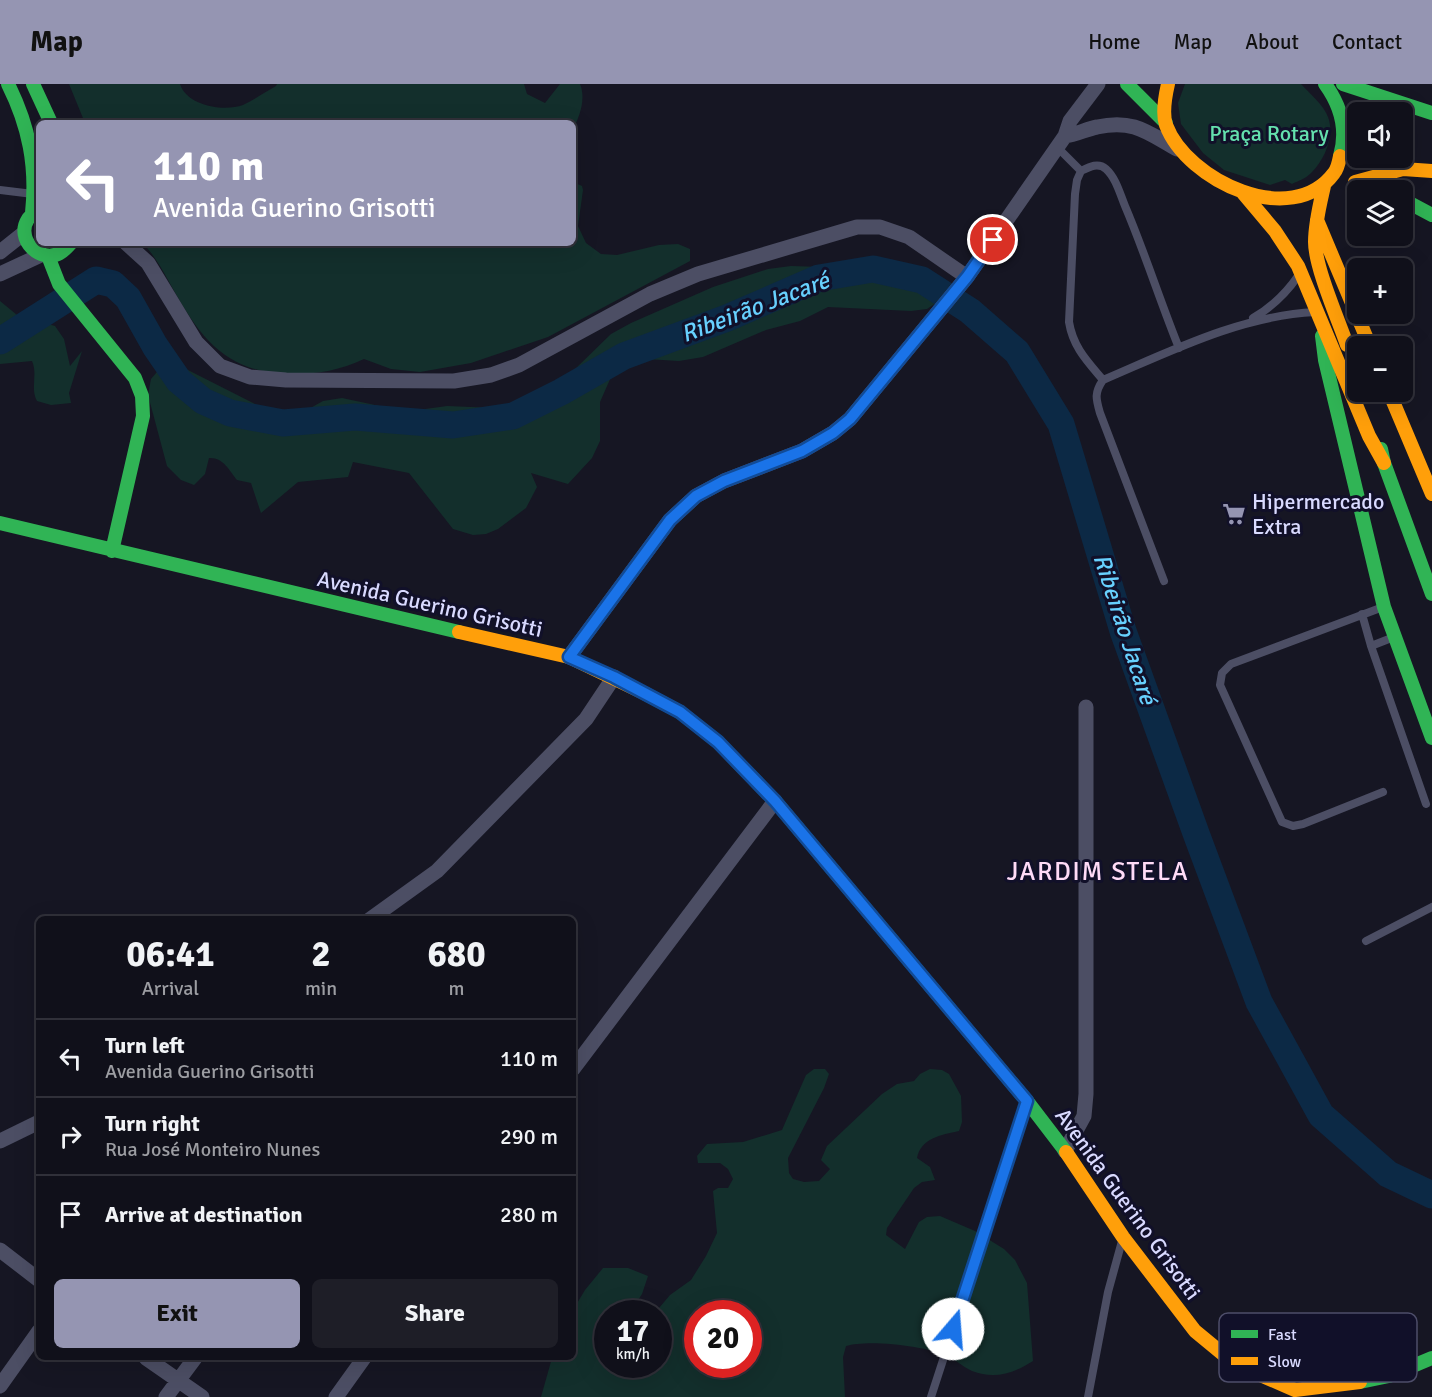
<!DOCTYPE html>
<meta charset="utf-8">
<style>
body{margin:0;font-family:Signika,sans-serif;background:#1e1e27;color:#f1f3f6;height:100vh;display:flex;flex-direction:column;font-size:22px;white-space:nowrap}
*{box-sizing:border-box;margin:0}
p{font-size:20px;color:#9c9da2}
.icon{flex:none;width:33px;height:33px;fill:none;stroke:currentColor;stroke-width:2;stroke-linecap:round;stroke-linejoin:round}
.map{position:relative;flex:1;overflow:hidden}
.sheet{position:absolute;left:36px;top:832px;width:540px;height:444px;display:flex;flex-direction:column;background:#10101a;border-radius:9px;box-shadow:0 6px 24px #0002,0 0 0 2px #303039}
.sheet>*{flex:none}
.guide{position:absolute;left:36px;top:36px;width:540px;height:126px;border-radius:9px;box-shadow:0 6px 24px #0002,0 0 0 2px #303039;background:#9595b2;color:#fff;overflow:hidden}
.fabs{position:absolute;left:1347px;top:18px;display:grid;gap:12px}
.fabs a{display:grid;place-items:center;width:66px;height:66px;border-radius:9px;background:#10101a;box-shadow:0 6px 24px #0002,0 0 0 2px #303039;font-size:30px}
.speed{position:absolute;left:594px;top:1216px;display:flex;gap:12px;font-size:30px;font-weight:700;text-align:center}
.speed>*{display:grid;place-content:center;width:78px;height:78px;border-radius:50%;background:#10101a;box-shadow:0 6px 24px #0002,0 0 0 2px #303039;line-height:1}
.speed small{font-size:15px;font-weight:400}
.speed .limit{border:9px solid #d22;background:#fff;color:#111}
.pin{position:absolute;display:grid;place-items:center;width:51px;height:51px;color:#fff;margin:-26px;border:3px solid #fff;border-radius:50%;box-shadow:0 2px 6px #0007}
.me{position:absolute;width:66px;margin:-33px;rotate:18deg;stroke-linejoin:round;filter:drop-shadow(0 0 4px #0008)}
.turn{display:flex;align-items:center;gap:21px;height:126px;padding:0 18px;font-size:27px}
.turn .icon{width:78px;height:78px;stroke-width:2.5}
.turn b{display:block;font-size:42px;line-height:51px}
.eta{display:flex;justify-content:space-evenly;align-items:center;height:102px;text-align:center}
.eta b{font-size:36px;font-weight:700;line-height:42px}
.cta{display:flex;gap:12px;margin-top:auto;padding:12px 18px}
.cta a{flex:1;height:69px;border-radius:9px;background:#9595b2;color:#111;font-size:24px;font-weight:700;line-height:69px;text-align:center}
.cta a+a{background:#1e1e27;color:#f1f3f6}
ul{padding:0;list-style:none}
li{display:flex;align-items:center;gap:18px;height:78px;padding:0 18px;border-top:2px solid #303039}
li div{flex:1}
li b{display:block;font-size:22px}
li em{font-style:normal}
header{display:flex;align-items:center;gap:36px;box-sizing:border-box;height:84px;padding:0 30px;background:#9595b2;color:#111}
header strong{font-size:28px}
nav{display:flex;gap:33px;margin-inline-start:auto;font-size:21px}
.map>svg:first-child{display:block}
</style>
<header>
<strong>Map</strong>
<nav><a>Home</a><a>Map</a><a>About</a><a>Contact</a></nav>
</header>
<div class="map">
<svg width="1432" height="1313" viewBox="0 0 1432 1313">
<rect width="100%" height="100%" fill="#161623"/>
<path fill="#132f2c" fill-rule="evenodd" d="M 69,0 L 180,0 C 187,22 224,28 243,21 C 254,16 265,8 276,2 L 277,0 L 524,0 L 527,10 L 545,19 L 560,0 L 580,0 C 586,14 580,32 573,45 L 573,39 L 85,39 Z
M 1185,0 L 1301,0 C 1310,10 1323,20 1328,33 C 1335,51 1325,75 1312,88 C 1307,94 1298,97 1292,100 L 1285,96 L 1270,101 L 1224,86 L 1203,69 L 1181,40 L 1178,19 Z
M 573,98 L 582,102 L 583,106 L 578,142 L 586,159 L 601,170 L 617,171 L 659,161 L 678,160 L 690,165 L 690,177 L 548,253 L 471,279 L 420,288 L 391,285 L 364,275 C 341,286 318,290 293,290 C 229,290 202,257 173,205 C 163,187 157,175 143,159 L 573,159 Z
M 791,182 L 883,185 L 920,200 L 933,211 L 936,219 L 927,225 L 911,227 L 828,223 L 800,237 L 766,246 L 703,273 L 679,277 L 646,275 L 627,280 L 611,293 L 600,318 L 600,357 L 592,374 L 568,400 L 531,389 L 537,403 L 526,424 L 498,445 L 486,450 L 473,451 L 453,445 L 409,389 L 353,378 L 348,393 L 298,398 L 261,429 L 251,399 L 237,396 C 229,386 223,373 209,374 L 205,390 L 194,401 L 181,396 L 167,382 L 148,311 L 151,295 L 162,282 L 172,280 L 182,283 L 259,322 L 285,328 L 305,327 L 323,317 L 342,314 L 394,325 L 418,326 L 447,322 L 495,324 L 530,314 L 548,304 L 572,288 L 611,250 L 631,239 L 713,203 L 768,185 Z
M 0,217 L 17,231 L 55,242 L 64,255 L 70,282 L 82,267 L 69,309 L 71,319 L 51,321 L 37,317 C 30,305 38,290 32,277 L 0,280 Z
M 814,985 L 825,985 L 829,990 L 824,1004 L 788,1074 L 789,1089 L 793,1095 L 804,1098 L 819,1097 L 830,1085 L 821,1076 L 827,1062 L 882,1010 L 897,1000 L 914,997 L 920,990 L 930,985 L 942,986 L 949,990 L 961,1012 L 962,1038 L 959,1047 C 941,1051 921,1054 917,1074 L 930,1083 L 935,1096 L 922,1098 L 914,1104 L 887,1144 L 886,1151 L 905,1165 L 919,1138 L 927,1133 L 940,1132 L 975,1147 L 1004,1165 L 1015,1176 L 1027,1199 L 1033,1277 C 1014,1289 995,1296 972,1287 C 963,1283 956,1276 948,1272 C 927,1262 868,1255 846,1262 L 843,1273 L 845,1313 L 541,1313 L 552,1274 L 573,1274 L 573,1226 L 585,1206 L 603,1184 L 628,1184 L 648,1192 L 642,1210 L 629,1230 L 608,1230 L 608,1281 L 658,1281 L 658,1230 L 654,1230 L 670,1211 L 691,1196 L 706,1172 L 717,1149 L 713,1107 L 718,1104 L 728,1104 L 733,1095 L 728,1085 L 720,1079 L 698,1079 L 697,1072 L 707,1060 L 743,1058 L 782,1046 L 806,991 ZM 698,1230 L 748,1230 L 748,1281 L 698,1281 Z"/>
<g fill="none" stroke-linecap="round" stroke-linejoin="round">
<path stroke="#0c2945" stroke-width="27" d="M 0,257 L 96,196 L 113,200 L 128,214 L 155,262 L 179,297 L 203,317 L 230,329 L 283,339 L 355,333 L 453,341 L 513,332 L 561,308 L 624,272 L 727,234 L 819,194 L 873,185 L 922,196 L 970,227 L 1017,268 L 1061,340 L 1123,547 L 1197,752 L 1259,918 L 1321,1031 L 1388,1090 L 1432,1111"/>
<path stroke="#4c4e64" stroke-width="8" d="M 1057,63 L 1081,87 C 1089,83 1098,78 1106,85 C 1116,94 1120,110 1125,122 C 1145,169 1160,217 1179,264
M 1081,87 L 1077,96 L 1075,110 L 1069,238 C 1073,263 1087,277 1103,296
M 0,106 L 33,110
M 1253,234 C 1272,223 1285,211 1298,192
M 1164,497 L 1100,329 C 1096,315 1094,309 1103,296 C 1171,267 1240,232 1315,228
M 1383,523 L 1231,580 L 1222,589 L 1220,601 L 1282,738 L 1293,742 L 1303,740 L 1383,708
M 1362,530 L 1371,562 L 1426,720
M 1371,562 L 1394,553
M 1366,857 L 1432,823
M 931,1313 L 1026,1021
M 1088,1313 L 1108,1208 L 1122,1157"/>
<path stroke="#4c4e64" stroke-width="15" d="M 1065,52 C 1076,51 1086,45 1097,43 C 1133,35 1147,48 1177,65
M 126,159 L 148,179 L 196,258 L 220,282 L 250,293 L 286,296 L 454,297 L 491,291 L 519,281 L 650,210 L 698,190 L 857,143 L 880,143 L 909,153 L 967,193
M 0,168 L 24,149
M 0,190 L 41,171
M 569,573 L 670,436 L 696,412 L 724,397 L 802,367 L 833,349 L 850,335 L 967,193 L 1065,52 L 1070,37 L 1098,0
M 369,836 L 437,787 L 586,635 L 614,593
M 573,985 L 775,717
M 0,1057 L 39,1038
M 1065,1067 L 1084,1032 L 1086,1010 L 1086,623
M 0,1166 L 39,1196
M 146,1274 L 202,1313
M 0,1302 L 39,1247
M 166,1313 L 195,1274
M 336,1313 L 364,1274"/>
<path stroke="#30b455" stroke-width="14" d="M 8,0 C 29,42 37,82 32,129
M 33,0 L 51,39
M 1127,0 L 1166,39
M 1325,0 C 1341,22 1348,45 1340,72
M 1343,0 L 1432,29
M 1402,115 L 1432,131
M 39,125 C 36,128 31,131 28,135 C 15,155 40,180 60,169 C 64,167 68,162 71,159
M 48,172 L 59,200 L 135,294 L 142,312 L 143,332 L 112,467
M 1322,252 L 1325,276 L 1384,523 L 1432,654
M 1381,365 L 1384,379 L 1432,510
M 0,439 L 459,548
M 646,610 L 680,628 L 718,658 L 775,717 L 1027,1017 L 1066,1068
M 1360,1298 L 1389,1292 L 1432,1274"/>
<path stroke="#ff9f0a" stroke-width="14" d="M 1168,0 C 1165,13 1162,29 1166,41 C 1187,97 1292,146 1334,89 C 1338,84 1339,77 1340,72
M 1355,98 L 1403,85 L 1432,87
M 1324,102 C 1320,120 1315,139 1315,158 C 1315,183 1338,235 1347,261
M 1243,109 L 1275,147 L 1298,182 L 1369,352 L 1384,379
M 1317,136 L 1370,262
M 1389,308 L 1432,410
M 459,548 L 569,573 L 646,610
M 1066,1068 L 1123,1153 L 1195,1247 L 1235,1280 L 1295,1306 L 1360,1298"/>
</g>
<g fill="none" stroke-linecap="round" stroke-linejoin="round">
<g stroke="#114b97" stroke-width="15">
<path id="route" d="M 953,1245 L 1027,1017 L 775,717 L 718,658 L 680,628 L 614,593 L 569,573 L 670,436 L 696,412 L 724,397 L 802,367 L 833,349 L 850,335 L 967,193 L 993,156"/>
</g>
<use href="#route" stroke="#1a73e8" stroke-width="10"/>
</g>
<defs>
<g id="supermarket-bare" transform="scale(1.8)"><path d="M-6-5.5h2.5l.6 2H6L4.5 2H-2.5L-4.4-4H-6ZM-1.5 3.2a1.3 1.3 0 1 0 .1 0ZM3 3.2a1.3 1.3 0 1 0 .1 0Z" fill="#9595b2" stroke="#111029" stroke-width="2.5" paint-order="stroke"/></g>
</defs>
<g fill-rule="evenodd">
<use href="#supermarket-bare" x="1234" y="430"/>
</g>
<g text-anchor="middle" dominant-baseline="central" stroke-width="6" stroke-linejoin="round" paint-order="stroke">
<g font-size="22" fill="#64e0ae" stroke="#111029">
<text x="1269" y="49">Praça Rotary</text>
</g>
<g font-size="22" fill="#d9daff" stroke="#111029" text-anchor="start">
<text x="1252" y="417">Hipermercado<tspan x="1252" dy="25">Extra</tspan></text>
</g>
<g font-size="22" fill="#d9daff" stroke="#111029">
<text transform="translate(430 520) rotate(13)">Avenida Guerino Grisotti</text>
<text transform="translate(1128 1120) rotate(54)">Avenida Guerino Grisotti</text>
</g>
<g font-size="24" font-style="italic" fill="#67d0fe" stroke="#111029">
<text transform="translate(755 223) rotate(-21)">Ribeirão Jacaré</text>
<text transform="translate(1125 545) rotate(72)">Ribeirão Jacaré</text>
</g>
<g font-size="26" letter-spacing="1.5" fill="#ffdbf7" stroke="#111029">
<text x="1098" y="788">JARDIM STELA</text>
</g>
</g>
<rect x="1219" y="1229" width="198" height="69" rx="9" fill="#111029" stroke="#4d4d69" stroke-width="1.5"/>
<rect x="1231" y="1246" width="27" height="8" fill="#30b455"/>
<rect x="1231" y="1273" width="27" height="8" fill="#ff9f0a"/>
<g font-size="16" fill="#d9daff">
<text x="1268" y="1256">Fast</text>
<text x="1268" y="1283">Slow</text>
</g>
</svg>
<div class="fabs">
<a><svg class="icon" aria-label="sound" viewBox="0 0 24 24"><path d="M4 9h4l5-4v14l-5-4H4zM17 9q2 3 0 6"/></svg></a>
<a><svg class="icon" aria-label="layers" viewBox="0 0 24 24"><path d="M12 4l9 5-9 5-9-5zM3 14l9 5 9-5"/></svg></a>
<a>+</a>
<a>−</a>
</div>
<div class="speed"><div>17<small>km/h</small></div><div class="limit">20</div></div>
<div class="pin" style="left:993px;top:156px;background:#d93025"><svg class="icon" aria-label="arrive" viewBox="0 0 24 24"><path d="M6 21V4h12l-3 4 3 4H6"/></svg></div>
<svg class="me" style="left:953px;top:1245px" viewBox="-20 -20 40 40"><circle r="19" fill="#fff"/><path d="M0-13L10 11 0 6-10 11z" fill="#1a73e8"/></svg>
<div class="guide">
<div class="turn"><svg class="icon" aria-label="left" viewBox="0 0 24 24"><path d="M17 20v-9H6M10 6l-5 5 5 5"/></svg><div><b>110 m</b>Avenida Guerino Grisotti</div></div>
</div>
<section class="sheet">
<div class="eta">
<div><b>06:41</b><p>Arrival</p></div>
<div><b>2</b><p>min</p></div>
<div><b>680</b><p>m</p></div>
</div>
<ul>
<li><svg class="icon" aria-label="left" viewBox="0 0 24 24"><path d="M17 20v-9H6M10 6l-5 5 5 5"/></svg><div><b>Turn left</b><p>Avenida Guerino Grisotti</p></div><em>110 m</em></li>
<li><svg class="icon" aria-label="right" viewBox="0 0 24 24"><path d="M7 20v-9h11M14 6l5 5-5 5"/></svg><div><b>Turn right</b><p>Rua José Monteiro Nunes</p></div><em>290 m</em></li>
<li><svg class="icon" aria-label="arrive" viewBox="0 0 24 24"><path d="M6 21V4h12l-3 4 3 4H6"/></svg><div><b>Arrive at destination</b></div><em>280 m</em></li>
</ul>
<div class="cta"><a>Exit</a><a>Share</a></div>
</section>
</div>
